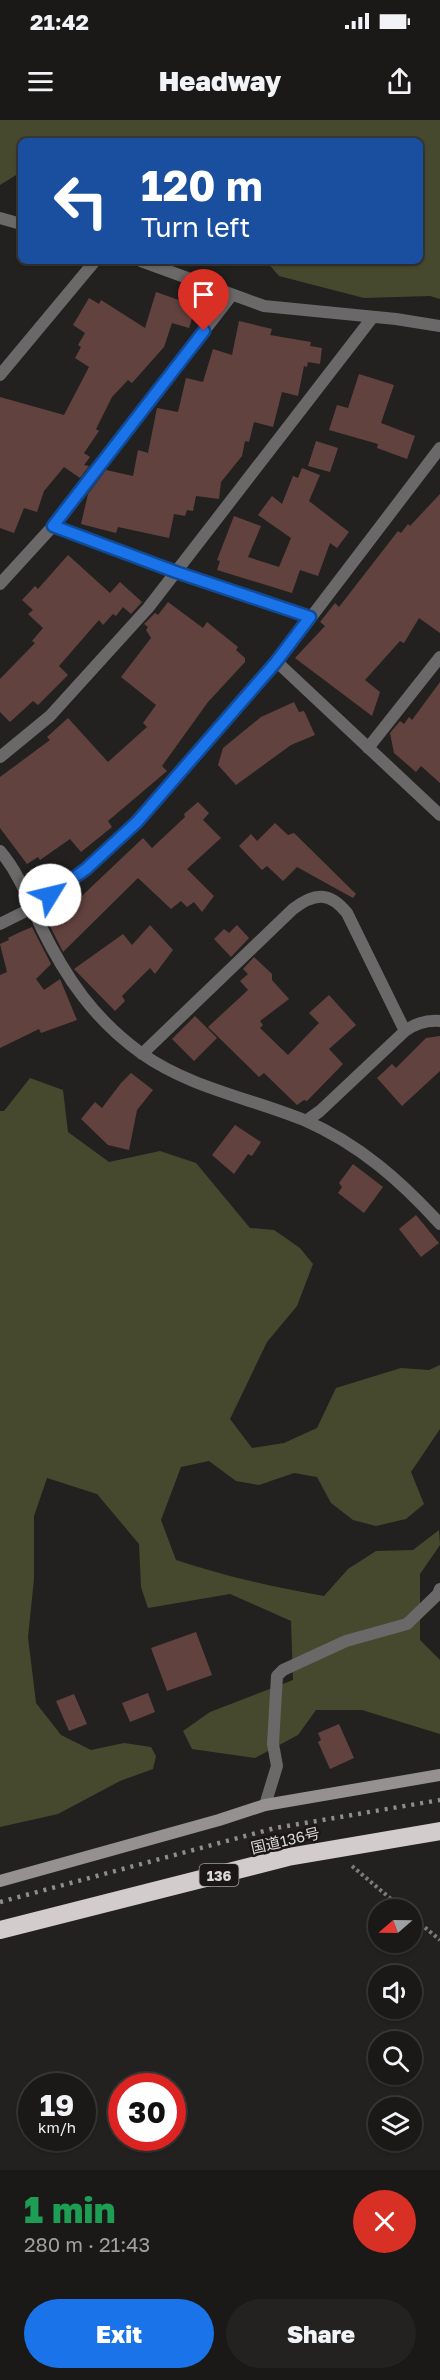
<!DOCTYPE html>
<meta charset="utf-8">
<style>
body{margin:0;font-family:"Golos Text","Noto Sans JP",sans-serif;background:#232220;color:#f1f3f6;height:100vh;display:flex;flex-direction:column;font-size:22px;white-space:nowrap}
*{box-sizing:border-box;margin:0}
p{font-size:20px;color:#9fa0a1}
.icon{flex:none;width:33px;height:33px;fill:none;stroke:currentColor;stroke-width:2;stroke-linecap:round;stroke-linejoin:round}
.map{position:relative;height:2050px;overflow:hidden}
.details{display:flex;flex-direction:column;background:#1a1917;flex:1}
.details>*{flex:none}
.top-card{position:absolute;left:18px;top:18px;width:405px;height:126px;border-radius:9px;box-shadow:0 2px 4px #0004,0 0 0 2px #383836;background:#1a4fa0;color:#fff;overflow:hidden}
.needle{width:39px;rotate:250deg}
.controls{position:absolute;left:368px;top:1779px;display:grid;gap:12px}
.controls a{display:grid;place-items:center;width:54px;height:54px;border-radius:50%;background:#1a1917;box-shadow:0 2px 4px #0004,0 0 0 2px #383836;font-size:30px}
.speed{position:absolute;left:18px;top:1953px;display:flex;gap:12px;font-size:30px;font-weight:700;text-align:center}
.speed>*{display:grid;place-content:center;width:78px;height:78px;border-radius:50%;background:#1a1917;box-shadow:0 2px 4px #0004,0 0 0 2px #383836;line-height:1}
.speed small{font-size:15px;font-weight:400}
.speed .limit{border:9px solid #d22;background:#fff;color:#111}
.pin{position:absolute;display:grid;place-items:center;width:51px;height:51px;color:#fff;margin:-62px -26px;border-radius:50% 50% 50% 0;rotate:-45deg;box-shadow:0 0 6px #0007}
.pin .icon{rotate:45deg}
.me{position:absolute;width:66px;margin:-33px;rotate:54deg;stroke-linejoin:round;filter:drop-shadow(0 0 4px #0008)}
.turn{display:flex;align-items:center;gap:21px;height:126px;padding:0 24px;font-size:27px}
.turn .icon{width:78px;height:78px;stroke-width:2.5}
.turn b{display:block;font-size:42px;line-height:51px}
.round{display:grid;place-items:center;flex:none;width:63px;height:63px;border-radius:32px;background:#232220}
.overview{display:flex;align-items:center;justify-content:space-between;height:102px;padding:0 24px}
h1{font-size:36px;font-weight:800;line-height:45px;color:#1e9e55}
.action{display:flex;gap:12px;margin-top:auto;padding:12px 24px}
.action a{flex:1;height:69px;border-radius:36px;background:#1a73e8;color:#fff;font-size:24px;font-weight:800;line-height:69px;text-align:center}
.action a+a{background:#232220;color:#f1f3f6}
.status{display:flex;justify-content:space-between;align-items:center;height:42px;padding:0 30px;background:#1a1917;direction:ltr}
.status svg{height:16px;fill:currentColor}
header{display:flex;justify-content:space-between;align-items:center;height:78px;padding:0 24px;background:#1a1917;font-size:27px;font-weight:800}
.map>svg:first-child{display:block}
</style>
<div class="status"><b>21:42</b><svg viewBox="0 0 49 12"><path d="M0 12V9h3v3zM5 12V6h3v6zM10 12V3h3v9zM15 12V0h3v12zM26 1h20v11H26zM47 4h2v5h-2z"/></svg></div>
<header><svg class="icon" aria-label="menu" viewBox="0 0 24 24"><path d="M4 6h16M4 12h16M4 18h16"/></svg>Headway<svg class="icon" aria-label="share" viewBox="0 0 24 24"><path d="M12 15V3M7 8l5-5 5 5M5 13v7h14v-7"/></svg></header>
<div class="map">
<svg width="440" height="2050" viewBox="0 0 440 2050">
<rect width="100%" height="100%" fill="#23211f"/>
<path fill="#46492d" d="M 0,0 L 440,0 L 440,179 L 430,176 L 364,178 L 279,156 L 266,141 L 420,141 L 420,21 L 21,21 L 21,52 L 0,65 Z
M 30,958 L 63,970 L 68,1012 L 109,1042 L 160,1031 L 196,1043 L 250,1108 L 274,1110 L 300,1128 L 313,1144 L 297,1186 L 267,1222 L 230,1299 L 252,1328 L 284,1323 L 317,1308 L 336,1268 L 401,1248 L 429,1250 L 440,1245 L 440,1309 L 411,1352 L 424,1384 L 406,1399 L 376,1406 L 353,1400 L 331,1383 L 317,1357 L 294,1353 L 259,1365 L 236,1361 L 209,1341 L 181,1347 L 161,1400 L 176,1440 C 224,1456 273,1467 324,1476 L 348,1449 L 376,1431 L 413,1430 L 439,1410 L 440,1425 L 420,1454 L 420,1520 L 440,1540 L 440,1614 L 362,1590 L 316,1590 L 298,1615 L 255,1638 L 192,1629 L 183,1611 L 210,1592 L 293,1560 L 291,1501 L 230,1474 L 148,1488 L 141,1467 L 139,1424 L 97,1374 L 47,1358 L 34,1396 L 34,1459 L 28,1517 L 36,1583 L 61,1615 L 91,1630 L 124,1623 L 151,1627 L 156,1636 L 153,1649 L 120,1661 L 58,1694 L 0,1707 L 0,991 L 4,991 Z"/>
<path fill="#62423e" d="M 156,172 L 196,186 L 189,208 L 172,203 L 164,227 L 132,263 L 128,260 L 112,277 L 96,309 L 99,311 L 84,333 L 90,337 L 84,345 L 89,346 L 80,358 L 64,347 L 44,371 L 37,392 L 24,388 L 14,413 L 0,408 L 0,277 L 64,295 L 89,247 L 75,238 L 81,227 L 78,225 L 85,213 L 73,205 L 89,178 L 99,184 L 101,180 L 145,208 Z
M 239,201 L 272,209 L 270,215 L 311,222 L 310,226 L 322,228 L 320,244 L 308,242 L 307,247 L 304,246 L 298,276 L 282,272 L 273,307 L 254,302 L 249,322 L 245,321 L 242,336 L 221,362 L 219,379 L 196,376 L 193,391 L 187,390 L 185,396 L 174,394 L 169,418 L 118,407 L 116,413 L 81,404 L 88,374 L 106,350 L 133,356 L 138,330 L 148,333 L 157,288 L 178,292 L 186,258 L 203,262 L 213,229 L 232,235 Z
M 359,254 L 394,265 L 381,303 L 415,316 L 407,339 L 377,328 L 378,324 L 329,310 L 337,285 L 348,288 Z
M 316,321 L 338,328 L 330,352 L 308,346 Z
M 302,348 L 320,355 L 309,381 L 349,412 L 337,428 L 330,423 L 318,456 L 300,450 L 292,473 L 217,450 L 220,441 L 217,440 L 234,396 L 261,406 L 248,437 L 279,447 L 291,418 L 258,395 L 272,376 L 282,384 L 293,356 L 298,358 Z
M 440,374 L 440,513 L 419,498 L 404,523 L 400,521 L 365,560 L 380,572 L 372,596 L 295,538 L 325,506 L 320,502 L 335,483 L 339,487 L 398,411 L 401,413 L 408,404 L 410,406 Z
M 68,435 L 110,473 L 120,462 L 142,482 L 131,494 L 123,487 L 116,496 L 113,494 L 103,505 L 99,500 L 59,546 L 68,555 L 38,585 L 33,581 L 10,602 L 0,592 L 0,559 L 35,523 L 32,521 L 43,508 L 28,494 L 33,490 L 22,480 L 35,466 L 38,469 Z
M 168,482 L 203,508 L 207,502 L 238,527 L 236,530 L 245,538 L 245,542 L 208,582 L 162,646 L 167,651 L 108,701 L 112,707 L 81,732 L 70,719 L 40,740 L 38,737 L 27,744 L 0,708 L 0,657 L 50,620 L 47,617 L 68,598 L 108,642 L 147,607 L 143,603 L 156,585 L 121,557 L 151,518 L 146,510 L 148,507 L 144,504 L 155,493 L 158,495 Z
M 440,562 L 440,663 L 421,646 L 416,652 L 394,633 L 390,613 L 400,601 L 404,604 L 409,597 L 412,600 Z
M 294,582 L 299,592 L 304,591 L 315,615 L 291,625 L 236,665 L 218,645 L 223,628 L 261,597 Z
M 198,682 L 209,693 L 203,700 L 221,718 L 187,749 L 214,776 L 202,792 L 194,782 L 187,787 L 181,781 L 171,789 L 138,758 L 63,832 L 48,802 L 51,800 L 50,797 L 67,790 L 143,718 L 152,728 L 185,697 L 184,694 Z
M 275,703 L 288,715 L 294,713 L 356,774 L 353,778 L 297,747 L 283,761 L 267,746 L 262,750 L 239,726 L 251,714 L 257,721 Z
M 150,805 L 173,830 L 155,854 L 150,848 L 122,876 L 125,881 L 115,891 L 74,849 L 123,814 L 132,825 Z
M 237,805 L 249,818 L 231,837 L 214,819 L 224,809 L 229,813 Z
M 32,807 L 51,844 L 36,859 L 44,870 L 60,859 L 77,900 L 41,913 L 39,909 L 0,928 L 0,855 L 7,852 L 0,824 L 9,820 L 8,818 L 18,813 Z
M 254,837 L 272,854 L 272,860 L 289,879 L 260,901 L 263,905 L 260,908 L 288,935 L 319,903 L 309,893 L 329,875 L 356,905 L 329,929 L 343,944 L 307,981 L 304,980 L 297,985 L 264,953 L 259,957 L 208,907 L 248,870 L 240,861 L 248,854 L 243,849 Z
M 195,896 L 217,918 L 194,941 L 172,919 Z
M 440,916 L 440,951 L 402,986 L 377,958 L 392,944 L 396,948 L 426,918 Z
M 131,953 L 153,970 L 137,990 L 129,1030 L 108,1025 L 81,999 L 95,982 L 102,988 L 121,963 Z
M 235,1005 L 261,1022 L 252,1036 L 248,1034 L 234,1054 L 212,1035 Z
M 353,1044 L 383,1067 L 364,1093 L 338,1073 L 342,1067 L 339,1063 Z
M 416,1095 L 439,1123 L 421,1137 L 399,1109 Z
M 196,1512 L 212,1555 L 167,1571 L 151,1528 Z
M 148,1573 L 155,1592 L 130,1602 L 122,1583 Z
M 74,1574 L 87,1604 L 69,1611 L 56,1581 Z
M 339,1604 L 354,1638 L 330,1649 L 318,1622 L 321,1620 L 318,1613 Z"/>
<g fill="none" stroke-linecap="round" stroke-linejoin="round">
<path stroke="#7d7b7a" stroke-width="4" stroke-dasharray="3 3" stroke-linecap="butt" d="M 352,1746 L 404,1790
M 411,1796 L 440,1820"/>
<path stroke="#6a6868" stroke-width="12" d="M 0,98 L 21,104
M 141,141 L 264,186 L 396,199 L 440,206
M 0,255 L 95,141
M 53,406 L 176,452 L 310,497
M 0,464 L 53,406 L 231,176
M 277,542 L 440,695
M 368,628 L 440,537
M 0,637 L 50,596 L 148,488 L 372,198
M 0,731 C 19,753 29,781 41,807 C 66,858 94,899 141,933 C 190,968 250,978 304,1000 C 359,1024 401,1061 440,1104
M 0,804 L 32,788 L 86,749 L 137,702 L 277,542 L 440,328
M 142,934 L 293,789 C 315,772 330,772 347,793 L 405,911
M 306,1001 L 320,991 L 405,911 C 416,903 426,900 440,901
M 265,1685 L 277,1646 L 273,1624 L 277,1556 L 283,1550 L 346,1521 L 407,1504 L 438,1474 L 440,1469"/>
<path stroke="#949190" stroke-width="12" d="M 0,1761 L 219,1700 L 265,1685 L 440,1655"/>
<path stroke="#d2cdcc" stroke-width="18" d="M 0,1810 L 288,1737 L 440,1711"/>
<path stroke="#908e8d" stroke-width="4.5" stroke-dasharray="3 6" stroke-linecap="butt" d="M 0,1782 L 275,1708 L 440,1680"/>
</g>
<g fill="none" stroke-linecap="round" stroke-linejoin="round">
<g stroke="#114b97" stroke-width="15">
<path id="route" d="M 50,775 L 86,749 L 137,702 L 276,542 L 310,497 L 176,452 L 53,406 L 204,211"/>
</g>
<use href="#route" stroke="#1a73e8" stroke-width="10"/>
</g>
<g text-anchor="middle" dominant-baseline="central" stroke-width="5" stroke-linejoin="round" paint-order="stroke">
<rect fill="#1a1715" stroke="#a19f9e" stroke-width="1.5" x="199.5" y="1744" width="39" height="22" rx="4.5"/>
<g font-size="14" font-weight="bold" fill="#dbd9d8">
<text x="219" y="1755">136</text>
</g>
<g font-size="15" fill="#dbd9d8" stroke="#1a1715">
<text transform="translate(285 1720) rotate(-13)">国道136号</text>
</g>
</g>
</svg>
<div class="controls">
<a><svg class="needle" viewBox="-14 -14 28 28"><path d="M0-13l5 13h-10z" fill="#e53935"/><path d="M0 13l5-13h-10z" fill="#9fa0a1"/></svg></a>
<a><svg class="icon" aria-label="sound" viewBox="0 0 24 24"><path d="M4 9h4l5-4v14l-5-4H4zM17 9q2 3 0 6"/></svg></a>
<a><svg class="icon" aria-label="search" viewBox="0 0 24 24"><circle cx="10" cy="10" r="6"/><path d="M15 15l6 6"/></svg></a>
<a><svg class="icon" aria-label="layers" viewBox="0 0 24 24"><path d="M12 4l9 5-9 5-9-5zM3 14l9 5 9-5"/></svg></a>
</div>
<div class="speed"><div>19<small>km/h</small></div><div class="limit">30</div></div>
<div class="pin" style="left:204px;top:211px;background:#d93025"><svg class="icon" aria-label="arrive" viewBox="0 0 24 24"><path d="M6 21V4h12l-3 4 3 4H6"/></svg></div>
<svg class="me" style="left:50px;top:775px" viewBox="-20 -20 40 40"><circle r="19" fill="#fff"/><path d="M0-13L10 11 0 6-10 11z" fill="#1a73e8"/></svg>
<div class="top-card">
<div class="turn"><svg class="icon" aria-label="left" viewBox="0 0 24 24"><path d="M17 20v-9H6M10 6l-5 5 5 5"/></svg><div><b>120 m</b>Turn left</div></div>
</div>
</div>
<section class="details">
<div class="overview"><div><h1>1 min</h1><p>280 m · 21:43</p></div><a class="round" style="background:#d93025;color:#fff"><svg class="icon" aria-label="close" viewBox="0 0 24 24"><path d="M6 6l12 12M18 6L6 18"/></svg></a></div>
<div class="action"><a>Exit</a><a>Share</a></div>
</section>
